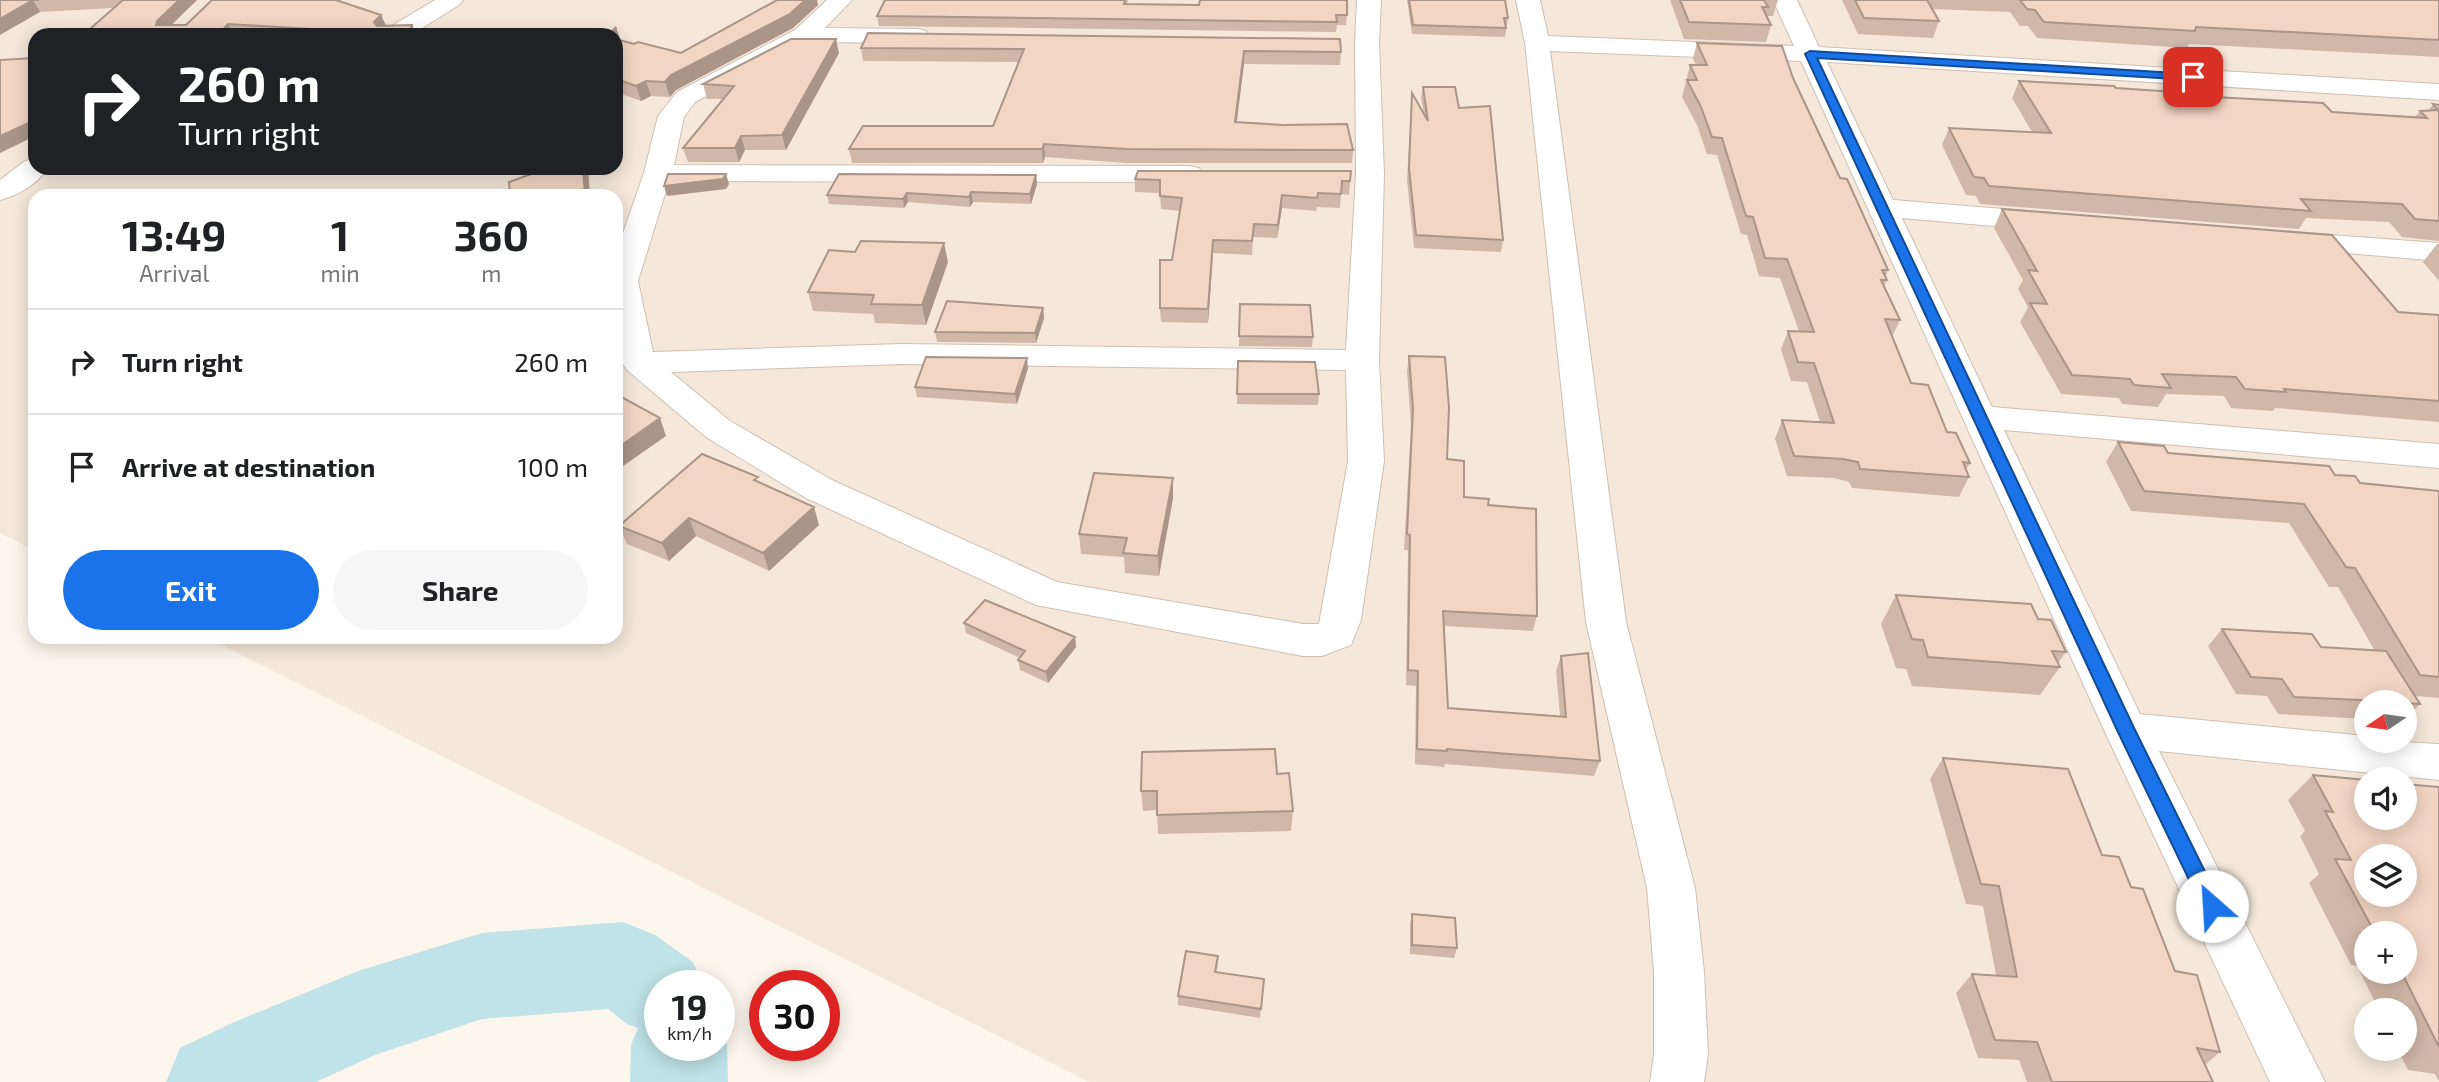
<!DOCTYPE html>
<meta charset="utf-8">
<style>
body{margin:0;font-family:"Exo 2",sans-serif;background:#f6f6f6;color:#202124;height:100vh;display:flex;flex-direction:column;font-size:26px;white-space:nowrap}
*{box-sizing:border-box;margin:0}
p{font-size:23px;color:#757577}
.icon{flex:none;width:38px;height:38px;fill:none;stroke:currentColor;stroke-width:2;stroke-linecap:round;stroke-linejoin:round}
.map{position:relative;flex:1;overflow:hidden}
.sheet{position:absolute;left:28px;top:189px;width:595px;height:455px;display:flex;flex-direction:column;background:#fff;border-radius:21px;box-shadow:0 4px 18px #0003}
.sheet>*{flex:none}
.top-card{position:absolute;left:28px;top:28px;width:595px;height:147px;border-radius:21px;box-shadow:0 4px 18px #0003;background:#202124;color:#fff;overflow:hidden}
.needle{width:46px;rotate:257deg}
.tools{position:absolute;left:2354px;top:690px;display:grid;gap:14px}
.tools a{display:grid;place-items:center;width:63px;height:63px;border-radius:50%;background:#fff;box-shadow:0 4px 18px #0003;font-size:35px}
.speed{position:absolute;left:644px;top:970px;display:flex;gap:14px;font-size:35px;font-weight:700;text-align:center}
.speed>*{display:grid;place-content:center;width:91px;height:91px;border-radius:50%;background:#fff;box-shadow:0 4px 18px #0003;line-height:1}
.speed small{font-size:18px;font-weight:400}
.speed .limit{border:10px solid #d22;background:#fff;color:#111}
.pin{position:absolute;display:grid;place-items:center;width:60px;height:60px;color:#fff;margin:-30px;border-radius:14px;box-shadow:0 4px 10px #0006}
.me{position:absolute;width:77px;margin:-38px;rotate:334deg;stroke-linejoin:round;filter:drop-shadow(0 0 5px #0008)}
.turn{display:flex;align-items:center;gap:24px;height:147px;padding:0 35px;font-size:32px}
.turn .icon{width:91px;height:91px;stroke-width:2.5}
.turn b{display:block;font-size:49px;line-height:60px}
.eta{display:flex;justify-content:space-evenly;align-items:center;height:119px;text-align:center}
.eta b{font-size:42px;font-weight:700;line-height:49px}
.primary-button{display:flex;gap:14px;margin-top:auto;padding:14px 35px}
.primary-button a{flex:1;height:80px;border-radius:42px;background:#1a73e8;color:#fff;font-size:28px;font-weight:700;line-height:80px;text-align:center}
.primary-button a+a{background:#f6f6f6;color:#202124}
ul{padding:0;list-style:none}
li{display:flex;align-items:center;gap:21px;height:105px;padding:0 35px;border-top:2px solid #e0e0e0}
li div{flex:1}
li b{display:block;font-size:26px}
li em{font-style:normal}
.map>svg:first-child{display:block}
</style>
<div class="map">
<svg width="2439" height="1082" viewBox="0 0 2439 1082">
<rect width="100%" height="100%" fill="#fdf6ec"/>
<path fill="#f5e8da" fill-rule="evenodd" d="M 0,0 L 2439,0 L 2439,1082 L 1089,1082 L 206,637 L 616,637 L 616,196 L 35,196 L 35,551 L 0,533 ZM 35,35 L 616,35 L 616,168 L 35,168 ZM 2366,702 L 2404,702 L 2404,740 L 2366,740 ZM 2366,779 L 2404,779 L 2404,817 L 2366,817 ZM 2366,856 L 2404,856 L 2404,894 L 2366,894 ZM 2366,933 L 2404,933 L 2404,971 L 2366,971 ZM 2366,1010 L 2404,1010 L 2404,1048 L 2366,1048 Z"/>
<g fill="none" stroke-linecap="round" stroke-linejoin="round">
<path fill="#bfe3e8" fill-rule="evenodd" d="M 623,922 L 655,935 L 693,962 L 703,985 L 660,985 L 660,1045 L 719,1045 L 719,1027 L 727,1045 L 728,1082 L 630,1082 L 631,1045 L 638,1028 L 627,1024 L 608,1009 L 482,1019 L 375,1055 L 316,1082 L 166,1082 L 180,1048 L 232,1023 L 358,971 L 482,933 Z"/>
<g stroke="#d1beb0" stroke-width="2">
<path id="minor" d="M 435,0 L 463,0 L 459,5 L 411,35 L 382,35 L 385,30 Z
M 827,0 L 852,0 L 825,28 L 917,29 L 926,31 L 929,36 L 926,41 L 917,43 L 808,42 L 695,102 L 684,117 L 674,165 L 1189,166 L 1199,168 L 1203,174 L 1199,180 L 1189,182 L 669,181 L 638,281 L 653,352 L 901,344 L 1346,350 L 1356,174 L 1355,42 L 1357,0 L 1381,0 L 1379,42 L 1384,174 L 1379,360 L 1384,461 L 1361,620 L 1351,645 L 1322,656 L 1303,656 L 1036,605 L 806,498 L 706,437 L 627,370 L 622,363 L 616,331 L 616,253 L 644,173 L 658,116 L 677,92 L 795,30 ZM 901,364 L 1346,370 L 1348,461 L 1319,624 L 1303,624 L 1057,582 L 832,480 L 730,421 L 671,372 Z
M 1516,0 L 1540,0 L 1548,36 L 1794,46 L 1773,0 L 1797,0 L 1819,47 L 2439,84 L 2439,100 L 1827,62 L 1893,200 L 2051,213 L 2061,216 L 2066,222 L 2061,228 L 2051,231 L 1902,218 L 1992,407 L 2439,444 L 2439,468 L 2004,430 L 2140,714 L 2366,736 L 2366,740 L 2439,744 L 2439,780 L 2159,751 L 2325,1082 L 2270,1082 L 2104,730 L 1801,61 L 1550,51 L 1626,622 L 1695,888 L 1704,972 L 1708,1054 L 1704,1082 L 1650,1082 L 1654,1054 L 1654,972 L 1647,888 L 1586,622 L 1525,43 Z
M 35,159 L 35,168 L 48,168 C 37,184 19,195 0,200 L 0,180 L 25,161 Z
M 2289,232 L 2439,243 L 2439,261 L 2278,247 L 2274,241 L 2278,235 Z"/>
</g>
<use href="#minor" fill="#fff" fill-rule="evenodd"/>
</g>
<path fill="#d1b7a8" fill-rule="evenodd" d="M 0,0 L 197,0 L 171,25 L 381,15 L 386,26 L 416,35 L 83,35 L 114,8 L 40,12 Z
M 885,0 L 1128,0 L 1127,4 L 1347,15 L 1346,25 L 1337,25 L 1336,32 L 879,26 L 877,16 Z
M 1407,0 L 1505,0 L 1508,18 L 1505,37 L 1412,34 Z
M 1670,0 L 1778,0 L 1773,16 L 1766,16 L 1771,25 L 1766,42 L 1684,39 Z
M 1842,0 L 2439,0 L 2439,57 L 2189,44 L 2187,48 L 2037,38 L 2028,26 L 2020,26 L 2010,12 L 1932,9 L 1939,21 L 1933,38 L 1858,34 Z
M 818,5 L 793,28 L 676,90 L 670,97 L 651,96 L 641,101 L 616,92 L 616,35 L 620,40 L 681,53 Z
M 1697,43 L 1793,78 L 1840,178 L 1888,270 L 1886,276 L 1887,280 L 1884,286 L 1900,320 L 1892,337 L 1911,383 L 1970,463 L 1966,470 L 1969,477 L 1959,497 L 1852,488 L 1849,482 L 1834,478 L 1787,476 L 1775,439 L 1782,420 L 1820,422 L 1807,382 L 1791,381 L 1781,349 L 1788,331 L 1799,331 L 1780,278 L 1759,276 L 1747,235 L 1741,234 L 1717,155 L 1707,154 L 1697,125 L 1682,97 L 1690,65 L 1696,65 L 1693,59 Z
M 861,48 L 1341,52 L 1340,65 L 1244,64 L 1236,122 L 1353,150 L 1352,163 L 1127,163 L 1045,157 L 1043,163 L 852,163 L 849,149 L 993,126 L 1018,62 L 863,61 Z
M 839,53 L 786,150 L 745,150 L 739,162 L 688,162 L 683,148 L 723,99 L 707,99 L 703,84 Z
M 2019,81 L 2116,88 L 2332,112 L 2415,117 L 2420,111 L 2428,111 L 2433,104 L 2439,105 L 2439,241 L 2402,237 L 2389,222 L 2306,218 L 2299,229 L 1980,204 L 1976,196 L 1966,195 L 1942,145 L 1949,128 L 2032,132 L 2012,98 Z
M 1423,87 L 1459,108 L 1503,240 L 1501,252 L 1414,248 L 1407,180 L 1411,105 L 1412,93 L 1424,114 L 1421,98 Z
M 132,168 L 187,168 L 183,171 Z
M 1351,171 L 1349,195 L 1341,194 L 1340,208 L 1317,207 L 1316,211 L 1282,208 L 1277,238 L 1253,237 L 1252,255 L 1213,253 L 1208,323 L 1161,322 L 1160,308 L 1172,260 L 1180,211 L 1161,209 L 1160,193 L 1135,192 L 1135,179 Z
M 1036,175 L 1037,184 L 1031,204 L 973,202 L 970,207 L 908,202 L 904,208 L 829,204 L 827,195 Z
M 2002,209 L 2398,312 L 2439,315 L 2439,422 L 2275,408 L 2273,411 L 2231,408 L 2224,396 L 2166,394 L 2158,407 L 2122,404 L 2119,398 L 2061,394 L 2020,322 L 2028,307 L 2018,289 L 2023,280 L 1994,228 Z
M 2437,244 L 2439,244 L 2439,281 L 2423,262 Z
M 948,262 L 926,325 L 875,323 L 873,314 L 813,311 L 808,292 Z
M 1240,304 L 1313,337 L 1312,347 L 1239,346 Z
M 1043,308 L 1044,318 L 1036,343 L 937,342 L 935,332 Z
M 1409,356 L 1447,459 L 1464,497 L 1488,505 L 1537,616 L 1533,631 L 1444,626 L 1448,708 L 1560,716 L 1556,671 L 1561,656 L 1600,761 L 1594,776 L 1445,764 L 1444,767 L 1415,764 L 1416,686 L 1406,685 L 1408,550 L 1404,550 L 1411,425 L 1407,371 Z
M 1238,361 L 1319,394 L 1318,405 L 1237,404 Z
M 1028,368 L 1017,404 L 917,397 L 915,387 Z
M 2118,442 L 2168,453 L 2335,475 L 2360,483 L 2439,491 L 2439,698 L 2415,696 L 2420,704 L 2404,719 L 2404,702 L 2366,702 L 2366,719 L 2278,714 L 2267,696 L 2236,694 L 2208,646 L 2222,629 L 2321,647 L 2375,651 L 2338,587 L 2329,587 L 2289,523 L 2131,511 L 2106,462 Z
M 1173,478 L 1173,498 L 1159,576 L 1125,573 L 1124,557 L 1081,554 L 1079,534 Z
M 760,483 L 819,525 L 769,571 L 696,536 L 669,561 L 627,544 L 619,526 Z
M 1896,595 L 2038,619 L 2066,652 L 2058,663 L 2060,667 L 2040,695 L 1912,686 L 1906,669 L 1896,668 L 1881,624 Z
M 964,623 L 1075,637 L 1076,647 L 1048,683 L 1020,670 L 1018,660 L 1020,658 L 966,633 Z
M 1943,758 L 2102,855 L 2131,887 L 2175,971 L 2220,1052 L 2205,1065 L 2213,1082 L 2027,1082 L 2019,1060 L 1978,1058 L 1956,993 L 1972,974 L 1996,975 L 1983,906 L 1966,904 L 1930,779 Z
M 1277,774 L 1293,811 L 1291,831 L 1158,834 L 1157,810 L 1143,811 L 1141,791 Z
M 2313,775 L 2439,787 L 2439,1081 L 2435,1074 L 2408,1070 L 2397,1048 L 2404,1048 L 2404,1010 L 2379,1010 L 2357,966 L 2351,965 L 2309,883 L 2319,874 L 2300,836 L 2305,831 L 2288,800 ZM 2366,933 L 2404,933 L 2404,971 L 2366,971 Z
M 1412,914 L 1457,948 L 1454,958 L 1410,954 L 1410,924 Z
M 1218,965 L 1216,972 L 1264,979 L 1260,1018 L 1178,1005 L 1178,996 Z"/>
<path fill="#aa9588" d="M 33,0 L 40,12 L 0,35 L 0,19 Z
M 179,0 L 197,0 L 163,33 L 156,25 L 157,21 Z
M 805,0 L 817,0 L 818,5 L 793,28 L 676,90 L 670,97 L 665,82 L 671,75 Z
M 381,15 L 386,26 L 380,34 L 374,22 Z
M 228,24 L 234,35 L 218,35 Z
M 412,25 L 416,35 L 410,35 Z
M 616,27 L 621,41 L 616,45 L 616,35 L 614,35 Z
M 836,39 L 839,53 L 786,150 L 782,135 Z
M 1244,51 L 1244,64 L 1235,136 L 1235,122 Z
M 646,81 L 651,96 L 641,101 L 636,86 Z
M 35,120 L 35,136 L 0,153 L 0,136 Z
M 741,136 L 745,150 L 739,162 L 735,148 Z
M 1044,144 L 1045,157 L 1043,163 L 1042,149 Z
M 583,168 L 588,168 L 590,196 L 585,196 Z
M 726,174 L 729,184 L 726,189 L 667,196 L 664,186 Z
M 1036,175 L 1037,184 L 1031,204 L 1030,194 Z
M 971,192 L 973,202 L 970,207 L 969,197 Z
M 907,193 L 908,202 L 904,208 L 903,199 Z
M 1282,195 L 1282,208 L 1277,238 L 1278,225 Z
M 1213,240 L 1213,253 L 1208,323 L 1208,309 Z
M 944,243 L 948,262 L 926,325 L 922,305 Z
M 1043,308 L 1044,318 L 1036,343 L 1035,333 Z
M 1027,358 L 1028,368 L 1017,404 L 1015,394 Z
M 660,418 L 666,436 L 616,471 L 616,449 Z
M 1173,478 L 1173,498 L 1159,576 L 1158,556 Z
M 814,507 L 819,525 L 769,571 L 763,553 Z
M 689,518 L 696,536 L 669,561 L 662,543 Z
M 1075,637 L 1076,647 L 1048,683 L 1046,672 Z"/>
<path fill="#f3d5c3" stroke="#aa9588" stroke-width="2" fill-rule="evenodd" d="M 0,0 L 39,0 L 33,0 L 0,19 Z
M 123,0 L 179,0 L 157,21 L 156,25 L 186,25 L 212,0 L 336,0 L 381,15 L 374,22 L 377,26 L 412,25 L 410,35 L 228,24 L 218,35 L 83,35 Z
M 777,0 L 805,0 L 790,14 L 671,75 L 665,82 L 646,81 L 636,86 L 616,79 L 616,39 L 634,44 L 638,42 L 681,53 Z
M 885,0 L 1125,0 L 1124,4 L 1199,5 L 1200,0 L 1347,0 L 1347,15 L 1336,15 L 1337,22 L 877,16 Z
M 1409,0 L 1505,0 L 1508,18 L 1504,18 L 1506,28 L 1413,25 Z
M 1680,0 L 1764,0 L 1768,7 L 1762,7 L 1771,25 L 1689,22 Z
M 1855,0 L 1927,0 L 1939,21 L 1864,18 Z
M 2020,0 L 2439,0 L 2439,40 L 2196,27 L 2195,31 L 2044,22 L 2035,10 L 2027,9 Z
M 616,27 L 614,35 L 609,35 Z
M 868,33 L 1340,39 L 1341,52 L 1244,51 L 1235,122 L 1283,125 L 1347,124 L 1353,150 L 1127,149 L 1044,144 L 1042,149 L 849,149 L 863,126 L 993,126 L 1024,49 L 861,48 Z
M 791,39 L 836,39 L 782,135 L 741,136 L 735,148 L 683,148 L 734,86 L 703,84 Z
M 1697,43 L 1782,46 L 1793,78 L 1840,178 L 1847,179 L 1888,270 L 1882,270 L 1887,280 L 1881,280 L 1900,320 L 1885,319 L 1911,383 L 1928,385 L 1947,432 L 1956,433 L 1970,463 L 1963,462 L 1969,477 L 1860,469 L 1858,462 L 1843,459 L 1794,456 L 1782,420 L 1834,423 L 1814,363 L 1798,362 L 1788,331 L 1814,332 L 1787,259 L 1765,258 L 1753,217 L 1746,216 L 1722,138 L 1712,137 L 1701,107 L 1687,80 L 1697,80 L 1690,65 L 1707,65 Z
M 35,58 L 35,120 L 0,136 L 0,60 Z
M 2019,81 L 2114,86 L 2116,88 L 2176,92 L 2178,95 L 2323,103 L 2332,112 L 2427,118 L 2420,111 L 2438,110 L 2433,104 L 2439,105 L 2439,221 L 2415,219 L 2402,204 L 2301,199 L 2311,211 L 1989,186 L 1984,178 L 1974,177 L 1949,128 L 2051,133 Z
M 1423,87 L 1455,87 L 1459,108 L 1490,106 L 1503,240 L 1416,235 L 1409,168 L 1412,93 L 1428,121 Z
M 541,168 L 583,168 L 585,196 L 510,196 L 509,182 L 540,171 Z
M 1138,171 L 1351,171 L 1350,181 L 1342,181 L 1341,194 L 1318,193 L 1317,198 L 1282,195 L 1278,225 L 1254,224 L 1252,241 L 1213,240 L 1208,309 L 1160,308 L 1160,260 L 1172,260 L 1182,198 L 1160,196 L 1160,180 L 1135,179 Z
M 668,174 L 726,174 L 723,179 L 664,186 Z
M 839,174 L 1036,175 L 1030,194 L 971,192 L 969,197 L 907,193 L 903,199 L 827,195 Z
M 2002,209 L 2332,235 L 2398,312 L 2439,315 L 2439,401 L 2284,389 L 2286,392 L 2245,389 L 2236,377 L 2162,374 L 2171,388 L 2134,385 L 2130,379 L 2072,375 L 2030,303 L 2047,304 L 2028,270 L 2037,271 Z
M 861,241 L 944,243 L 922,305 L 871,304 L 874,295 L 808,292 L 829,250 L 855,252 Z
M 947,301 L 1043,308 L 1035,333 L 935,332 Z
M 1240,304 L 1310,305 L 1313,337 L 1239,336 Z
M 1409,356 L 1445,357 L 1449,408 L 1447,459 L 1464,461 L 1464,497 L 1489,499 L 1488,505 L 1536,509 L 1537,616 L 1443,611 L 1448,708 L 1566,717 L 1561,656 L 1588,653 L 1600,761 L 1447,749 L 1447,751 L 1417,749 L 1418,671 L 1408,670 L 1410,535 L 1407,534 L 1413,409 Z
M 926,357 L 1027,358 L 1015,394 L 915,387 Z
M 1238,361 L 1315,362 L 1319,394 L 1237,394 Z
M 616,394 L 660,418 L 616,449 Z
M 2118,442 L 2164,446 L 2168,453 L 2329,466 L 2335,475 L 2355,476 L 2360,483 L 2439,491 L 2439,677 L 2420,675 L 2355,568 L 2346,567 L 2304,504 L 2144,491 Z
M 702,454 L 758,477 L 754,480 L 814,507 L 763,553 L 689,518 L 662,543 L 619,526 Z
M 1094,473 L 1173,478 L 1158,556 L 1123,553 L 1127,538 L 1079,534 Z
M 1896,595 L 2031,604 L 2038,619 L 2051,620 L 2066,652 L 2052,651 L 2060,667 L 1928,657 L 1923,640 L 1912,639 Z
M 985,600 L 1075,637 L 1046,672 L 1018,660 L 1025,651 L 964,623 Z
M 2222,629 L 2312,634 L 2321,647 L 2386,651 L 2420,704 L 2404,703 L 2404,702 L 2294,697 L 2282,679 L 2251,677 Z
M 1275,749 L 1277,774 L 1289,773 L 1293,811 L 1157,815 L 1157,791 L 1141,791 L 1142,752 Z
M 1943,758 L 2068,769 L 2102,855 L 2119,857 L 2131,887 L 2143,889 L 2175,971 L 2197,975 L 2220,1052 L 2197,1048 L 2213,1082 L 2052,1082 L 2037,1042 L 1995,1040 L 1972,974 L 2017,977 L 1999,886 L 1981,884 Z
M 2313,775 L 2366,780 L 2366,817 L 2404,817 L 2404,784 L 2439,787 L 2439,1047 L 2401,971 L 2404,971 L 2404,933 L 2375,933 L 2335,859 L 2351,860 L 2325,811 L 2333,812 ZM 2366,856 L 2404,856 L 2404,894 L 2366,894 Z
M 1412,914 L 1455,918 L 1457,948 L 1412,945 Z
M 1186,951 L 1218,956 L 1215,972 L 1264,979 L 1261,1009 L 1178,996 Z"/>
<path fill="#1a73e8" stroke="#114b97" stroke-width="2" d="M 1810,51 L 2193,74 L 2198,77 L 2193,80 L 1817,58 L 2135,730 L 2219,900 L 2222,906 L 2219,913 L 2212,915 L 2205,913 L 2117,730 L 1805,54 Z"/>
</svg>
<div class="tools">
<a><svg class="needle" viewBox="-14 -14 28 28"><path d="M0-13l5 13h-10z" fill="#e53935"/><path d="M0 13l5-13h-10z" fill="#757577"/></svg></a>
<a><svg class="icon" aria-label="sound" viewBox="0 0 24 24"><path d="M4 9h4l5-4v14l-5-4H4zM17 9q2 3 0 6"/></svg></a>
<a><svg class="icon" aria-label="layers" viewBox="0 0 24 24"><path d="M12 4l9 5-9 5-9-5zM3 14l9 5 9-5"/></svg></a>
<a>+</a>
<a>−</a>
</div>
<div class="speed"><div>19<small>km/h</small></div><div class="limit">30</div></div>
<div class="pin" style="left:2193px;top:77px;background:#d93025"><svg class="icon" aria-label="arrive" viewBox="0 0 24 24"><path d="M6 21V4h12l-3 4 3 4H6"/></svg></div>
<svg class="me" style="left:2212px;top:906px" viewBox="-20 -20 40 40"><circle r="19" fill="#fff"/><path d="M0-13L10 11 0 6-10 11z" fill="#1a73e8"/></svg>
<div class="top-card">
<div class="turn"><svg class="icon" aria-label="right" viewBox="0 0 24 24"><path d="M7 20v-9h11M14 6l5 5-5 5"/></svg><div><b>260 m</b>Turn right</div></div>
</div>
<section class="sheet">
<div class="eta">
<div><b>13:49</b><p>Arrival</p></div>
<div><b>1</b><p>min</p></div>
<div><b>360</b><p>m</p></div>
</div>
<ul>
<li><svg class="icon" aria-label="right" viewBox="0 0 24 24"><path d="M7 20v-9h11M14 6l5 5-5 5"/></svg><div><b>Turn right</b></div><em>260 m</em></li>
<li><svg class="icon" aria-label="arrive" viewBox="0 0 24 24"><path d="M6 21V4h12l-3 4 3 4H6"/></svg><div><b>Arrive at destination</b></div><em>100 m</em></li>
</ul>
<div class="primary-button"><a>Exit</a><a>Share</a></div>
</section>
</div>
